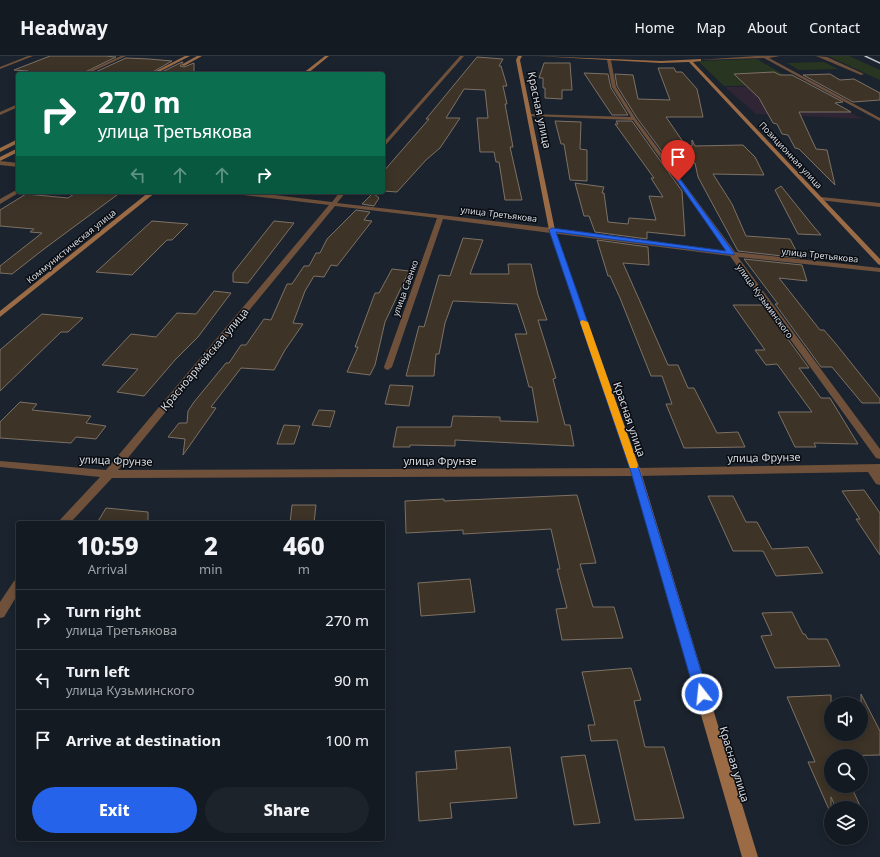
<!DOCTYPE html>
<meta charset="utf-8">
<style>
body{margin:0;font-family:"Noto Sans",sans-serif;background:#1d232a;color:#f1f3f6;height:100vh;display:flex;flex-direction:column;font-size:15px;white-space:nowrap}
*{box-sizing:border-box;margin:0}
p{font-size:13px;color:#9da1a5}
.icon{flex:none;width:22px;height:22px;fill:none;stroke:currentColor;stroke-width:2;stroke-linecap:round;stroke-linejoin:round}
.map{position:relative;flex:1;overflow:hidden}
.details{position:absolute;left:16px;top:465px;width:369px;height:320px;display:flex;flex-direction:column;background:#141a22;border-radius:4px;box-shadow:0 2px 10px #0003,0 0 0 1px #333840}
.details>*{flex:none}
.top-card{position:absolute;left:16px;top:16px;width:369px;height:122px;border-radius:4px;box-shadow:0 2px 10px #0003,0 0 0 1px #333840;background:#0b6e4f;color:#fff;overflow:hidden}
.buttons{position:absolute;left:824px;top:641px;display:grid;gap:8px}
.buttons a{display:grid;place-items:center;width:44px;height:44px;border-radius:50%;background:#141a22;box-shadow:0 2px 10px #0003,0 0 0 1px #333840;font-size:20px}
.pin{position:absolute;display:grid;place-items:center;width:34px;height:34px;color:#fff;margin:-41px -17px;border-radius:50% 50% 50% 0;rotate:-45deg;box-shadow:0 0 4px #0007}
.pin .icon{rotate:45deg}
.me{position:absolute;width:44px;margin:-22px;rotate:344deg;stroke-linejoin:round;filter:drop-shadow(0 0 3px #0008)}
.turn{display:flex;align-items:center;gap:14px;height:84px;padding:0 16px;font-size:18px}
.turn .icon{width:52px;height:52px;stroke-width:2.5}
.turn b{display:block;font-size:28px;line-height:34px}
.lanes{display:flex;align-items:center;height:38px;padding:0 16px;background:#0003;justify-content:center;gap:20px;direction:ltr}
.lanes .off{opacity:.35}
.eta{display:flex;justify-content:space-evenly;align-items:center;height:68px;text-align:center}
.eta b{font-size:24px;font-weight:800;line-height:28px}
.cta{display:flex;gap:8px;margin-top:auto;padding:8px 16px}
.cta a{flex:1;height:46px;border-radius:24px;background:#2563eb;color:#fff;font-size:16px;font-weight:800;line-height:46px;text-align:center}
.cta a+a{background:#1d232a;color:#f1f3f6}
ul{padding:0;list-style:none}
li{display:flex;align-items:center;gap:12px;height:60px;padding:0 16px;border-top:1px solid #333840}
li div{flex:1}
li b{display:block;font-size:15px}
li em{font-style:normal}
header{display:flex;align-items:center;gap:24px;box-sizing:border-box;height:56px;padding:0 20px;background:#141a22;border-bottom:1px solid #333840}
header strong{font-size:19px}
nav{display:flex;gap:22px;margin-inline-start:auto;font-size:14px}
.map>svg:first-child{display:block}
</style>
<header>
<strong>Headway</strong>
<nav><a>Home</a><a>Map</a><a>About</a><a>Contact</a></nav>
</header>
<div class="map">
<svg width="880" height="801" viewBox="0 0 880 801">
<rect width="100%" height="100%" fill="#1b232e"/>
<path fill="#2f2534" d="M 799,30 L 863,63 L 756,58 L 725,31 Z"/>
<path fill="#283621" d="M 828,0 L 849,0 L 880,14 L 880,24 Z
M 757,3 L 801,29 L 724,30 L 698,5 Z
M 824,6 L 838,13 L 799,14 L 787,7 Z"/>
<path fill="#3d3327" stroke="#7d7164" d="M 50,0 L 105,0 L 116,1 L 81,18 L 23,18 L 28,15 L 14,14 Z
M 477,1 L 503,3 L 499,10 L 501,10 L 507,30 L 503,30 L 507,48 L 505,48 L 513,91 L 510,91 L 522,144 L 505,144 L 499,106 L 496,106 L 494,96 L 480,96 L 477,62 L 488,62 L 485,34 L 464,33 L 446,62 L 460,62 L 440,92 L 426,104 L 397,136 L 383,135 L 383,116 L 429,63 L 426,63 Z
M 126,2 L 149,3 L 172,5 L 149,18 L 91,18 Z
M 182,6 L 183,6 L 180,10 L 184,11 L 194,7 L 194,18 L 158,18 Z
M 544,7 L 570,7 L 572,34 L 562,34 L 562,43 L 545,42 L 545,32 L 543,32 L 543,22 L 539,22 Z
M 658,12 L 674,12 L 676,16 L 682,16 L 697,33 L 703,61 L 666,61 L 686,90 L 692,90 L 692,84 L 695,90 L 743,89 L 755,101 L 764,119 L 713,118 L 732,148 L 746,180 L 790,183 L 800,202 L 738,195 L 698,121 L 695,107 L 690,106 L 691,107 L 680,109 L 681,121 L 637,62 L 617,30 L 615,18 L 633,19 L 638,43 L 670,44 Z
M 774,16 L 780,19 L 792,19 L 843,46 L 835,47 L 851,56 L 799,56 L 816,93 L 827,94 L 835,129 L 799,93 L 795,92 L 788,79 L 782,78 L 777,68 L 773,67 L 759,42 L 734,18 Z
M 584,17 L 608,18 L 611,32 L 628,59 L 612,59 Z
M 830,18 L 840,24 L 854,23 L 880,37 L 880,44 L 853,46 L 803,19 Z
M 555,65 L 581,66 L 580,93 L 587,94 L 587,125 L 570,124 L 564,88 L 561,88 Z
M 616,65 L 632,65 L 682,135 L 685,180 L 647,176 L 647,183 L 595,176 L 589,160 L 584,160 L 575,127 L 604,131 L 602,137 L 604,137 L 608,166 L 628,168 L 629,162 L 656,164 L 649,140 L 663,141 L 651,122 L 654,122 L 615,68 L 618,68 Z
M 781,130 L 814,171 L 821,179 L 798,178 L 775,134 Z
M 77,136 L 121,136 L 44,193 L 12,218 L 0,217 L 0,210 L 42,177 L 30,176 L 34,173 L 0,170 L 0,154 L 26,138 L 68,142 Z
M 373,137 L 379,142 L 374,150 L 362,148 Z
M 356,154 L 370,156 L 364,164 L 372,165 L 337,210 L 331,209 L 324,221 L 314,220 L 305,235 L 293,267 L 303,268 L 285,294 L 274,314 L 241,312 L 211,351 L 216,352 L 183,399 L 185,383 L 168,381 L 179,367 L 187,367 L 188,355 L 194,346 L 226,307 L 229,307 L 241,289 L 246,289 L 264,263 L 271,264 L 287,228 L 292,228 L 304,210 L 309,210 L 316,197 L 320,197 L 327,183 Z
M 152,165 L 188,168 L 172,184 L 167,184 L 132,219 L 96,216 Z
M 274,165 L 294,167 L 248,227 L 233,226 L 233,217 Z
M 463,182 L 483,184 L 470,218 L 509,218 L 508,208 L 531,208 L 538,239 L 547,264 L 538,264 L 556,322 L 553,323 L 565,369 L 570,369 L 574,390 L 455,384 L 455,390 L 410,389 L 410,391 L 393,391 L 397,371 L 451,371 L 453,360 L 500,361 L 500,365 L 538,366 L 532,331 L 529,331 L 515,278 L 527,278 L 517,248 L 453,245 L 445,267 L 439,298 L 436,298 L 434,320 L 406,320 L 419,270 L 424,271 L 439,219 L 450,220 Z
M 597,184 L 648,191 L 649,209 L 623,207 L 668,309 L 678,309 L 688,332 L 694,332 L 717,377 L 738,376 L 745,391 L 684,392 L 666,348 L 672,348 L 662,320 L 651,320 L 620,242 L 610,220 L 608,220 Z
M 744,203 L 802,209 L 807,225 L 779,222 L 820,274 L 824,274 L 836,288 L 880,343 L 880,347 L 862,347 L 832,311 L 821,311 L 775,248 L 778,248 Z
M 392,213 L 409,215 L 385,266 L 375,309 L 370,319 L 347,316 L 358,291 L 355,291 L 375,237 L 379,237 Z
M 214,235 L 231,237 L 198,281 L 175,304 L 144,340 L 117,336 L 138,313 L 102,309 L 131,278 L 156,281 L 177,257 L 196,258 Z
M 733,249 L 763,249 L 809,312 L 799,312 L 821,342 L 830,342 L 858,388 L 814,387 L 816,391 L 795,391 L 778,356 L 812,356 L 777,308 L 766,309 L 755,294 L 765,294 Z
M 42,258 L 83,262 L 68,276 L 61,276 L 0,335 L 0,294 Z
M 390,329 L 413,330 L 409,350 L 385,348 Z
M 20,346 L 37,348 L 32,354 L 91,360 L 86,367 L 106,370 L 96,383 L 76,381 L 71,387 L 0,382 L 0,366 Z
M 319,354 L 335,355 L 330,371 L 312,369 Z
M 284,369 L 300,370 L 294,388 L 277,388 Z
M 864,434 L 880,457 L 880,499 L 856,463 L 860,463 L 842,435 Z
M 577,439 L 596,507 L 580,508 L 593,551 L 614,551 L 623,582 L 562,584 L 556,553 L 567,552 L 557,513 L 560,513 L 551,473 L 463,478 L 463,474 L 406,477 L 405,445 L 444,443 L 444,445 Z
M 708,440 L 733,440 L 746,466 L 757,466 L 772,493 L 808,491 L 823,517 L 776,520 L 763,495 L 733,495 Z
M 292,449 L 316,449 L 314,467 L 290,467 Z
M 106,452 L 148,456 L 148,467 L 97,467 Z
M 470,523 L 475,556 L 421,560 L 418,527 Z
M 792,556 L 803,578 L 805,578 L 808,583 L 827,583 L 840,610 L 775,612 L 761,580 L 772,579 L 762,557 Z
M 631,612 L 641,644 L 634,645 L 645,691 L 664,691 L 684,762 L 635,764 L 617,684 L 591,685 L 588,669 L 595,669 L 582,616 Z
M 861,638 L 880,675 L 880,699 L 831,700 L 831,730 L 851,730 L 861,752 L 836,752 L 831,741 L 831,758 L 808,706 L 815,706 L 787,641 L 831,639 L 831,678 L 861,678 Z
M 510,691 L 517,742 L 450,747 L 452,762 L 419,765 L 416,716 L 457,713 L 455,695 Z
M 585,699 L 600,767 L 574,769 L 561,701 Z"/>
<g fill="none" stroke-linecap="round" stroke-linejoin="round">
<path fill="#6f513b" fill-rule="evenodd" d="M 816,0 L 827,1 L 864,18 L 861,19 Z
M 821,141 L 880,147 L 880,151 L 819,144 L 818,143 Z"/>
<path fill="#6f513b" fill-rule="evenodd" d="M 28,0 L 33,0 L 0,13 L 0,11 Z
M 121,0 L 126,0 L 87,18 L 82,18 Z
M 460,0 L 464,0 L 383,92 L 383,87 Z
M 756,0 L 780,0 L 769,2 L 880,62 L 880,65 L 764,2 L 698,4 Z
M 609,3 L 611,4 L 616,31 L 636,63 L 735,196 L 880,212 L 880,216 L 738,201 L 880,393 L 880,403 L 876,402 L 730,200 L 443,163 L 392,311 L 388,314 L 385,313 L 384,311 L 437,162 L 335,150 L 118,414 L 636,412 L 880,408 L 880,429 L 876,428 L 868,416 L 636,420 L 112,422 L 70,467 L 57,467 L 100,421 L 0,411 L 0,405 L 106,414 L 329,149 L 234,138 L 231,136 L 249,136 L 332,146 L 340,136 L 346,136 L 337,147 L 552,172 L 727,195 L 633,64 L 529,60 L 527,59 L 529,58 L 631,61 L 612,31 L 607,4 Z
M 18,48 L 18,51 L 0,59 L 0,56 Z
M 0,105 L 18,107 L 18,111 L 0,109 Z
M 18,133 L 18,136 L 20,136 L 0,148 L 0,143 Z
M 18,523 L 18,538 L 4,561 L 0,562 L 0,546 L 14,525 Z"/>
<path fill="#9b6b46" fill-rule="evenodd" d="M 185,0 L 190,0 L 155,18 L 150,18 Z
M 197,0 L 202,0 L 184,10 L 181,9 Z
M 325,0 L 329,0 L 307,18 L 302,18 Z
M 518,0 L 522,0 L 520,4 L 555,174 L 641,416 L 758,801 L 742,801 L 631,416 L 549,174 L 516,4 Z
M 537,0 L 661,5 L 701,3 L 701,5 L 693,6 L 880,203 L 880,209 L 878,208 L 689,6 L 661,7 Z
M 18,83 L 18,87 L 0,96 L 0,92 Z
M 18,92 L 18,96 L 0,105 L 0,101 Z
M 149,136 L 156,136 L 0,261 L 0,255 Z"/>
<path stroke="#bdc3cb" stroke-width="1.5" d="M 865,0 L 880,7"/>
</g>
<path fill="#2563eb" stroke="#184099" d="M 676,123 L 680,123 L 734,197 L 734,199 L 556,176 L 640,416 L 708,638 L 706,642 L 702,644 L 697,642 L 695,638 L 631,416 L 549,174 L 552,172 L 726,195 Z"/>
<path fill="#f59e0b" d="M 582,264 L 588,266 L 638,409 L 637,412 L 630,412 L 629,409 L 580,266 Z"/>
<g text-anchor="middle" dominant-baseline="central" stroke-width="3" stroke-linejoin="round" paint-order="stroke">
<g font-size="9" fill="#d6dbe3" stroke="#090c11">
<text transform="translate(791 99) rotate(47)">Позиционная улица</text>
<text transform="translate(499 158) rotate(7)">улица Третьякова</text>
<text transform="translate(71 190) rotate(-39)">Коммунистическая улица</text>
<text transform="translate(820 199) rotate(6)">улица Третьякова</text>
<text transform="translate(405 232) rotate(-70)">улица Саенко</text>
<text transform="translate(765 245) rotate(54)">улица Кузьминского</text>
</g>
<g font-size="11" fill="#d6dbe3" stroke="#090c11">
<text transform="translate(540 54) rotate(78)">Красная улица</text>
<text transform="translate(204 303) rotate(-50)">Красноармейская улица</text>
<text transform="translate(630 363) rotate(71)">Красная улица</text>
<text transform="translate(764 401) rotate(-1)">улица Фрунзе</text>
<text transform="translate(116 404) rotate(2)">улица Фрунзе</text>
<text x="440" y="404">улица Фрунзе</text>
<text transform="translate(735 708) rotate(73)">Красная улица</text>
</g>
</g>
</svg>
<div class="buttons">
<a><svg class="icon" aria-label="sound" viewBox="0 0 24 24"><path d="M4 9h4l5-4v14l-5-4H4zM17 9q2 3 0 6"/></svg></a>
<a><svg class="icon" aria-label="search" viewBox="0 0 24 24"><circle cx="10" cy="10" r="6"/><path d="M15 15l6 6"/></svg></a>
<a><svg class="icon" aria-label="layers" viewBox="0 0 24 24"><path d="M12 4l9 5-9 5-9-5zM3 14l9 5 9-5"/></svg></a>
</div>
<div class="pin" style="left:678px;top:125px;background:#d93025"><svg class="icon" aria-label="arrive" viewBox="0 0 24 24"><path d="M6 21V4h12l-3 4 3 4H6"/></svg></div>
<svg class="me" style="left:702px;top:638px" viewBox="-20 -20 40 40"><circle r="17" fill="#2563eb" stroke="#fff" stroke-width="3"/><path d="M0-11L8 9 0 5-8 9z" fill="#fff"/></svg>
<div class="top-card">
<div class="turn"><svg class="icon" aria-label="right" viewBox="0 0 24 24"><path d="M7 20v-9h11M14 6l5 5-5 5"/></svg><div><b>270 m</b>улица Третьякова</div></div>
<div class="lanes"><svg class="icon off" aria-label="left" viewBox="0 0 24 24"><path d="M17 20v-9H6M10 6l-5 5 5 5"/></svg><svg class="icon off" aria-label="ahead" viewBox="0 0 24 24"><path d="M12 20V5M6 11l6-6 6 6"/></svg><svg class="icon off" aria-label="ahead" viewBox="0 0 24 24"><path d="M12 20V5M6 11l6-6 6 6"/></svg><svg class="icon" aria-label="right" viewBox="0 0 24 24"><path d="M7 20v-9h11M14 6l5 5-5 5"/></svg></div>
</div>
<section class="details">
<div class="eta">
<div><b>10:59</b><p>Arrival</p></div>
<div><b>2</b><p>min</p></div>
<div><b>460</b><p>m</p></div>
</div>
<ul>
<li><svg class="icon" aria-label="right" viewBox="0 0 24 24"><path d="M7 20v-9h11M14 6l5 5-5 5"/></svg><div><b>Turn right</b><p>улица Третьякова</p></div><em>270 m</em></li>
<li><svg class="icon" aria-label="left" viewBox="0 0 24 24"><path d="M17 20v-9H6M10 6l-5 5 5 5"/></svg><div><b>Turn left</b><p>улица Кузьминского</p></div><em>90 m</em></li>
<li><svg class="icon" aria-label="arrive" viewBox="0 0 24 24"><path d="M6 21V4h12l-3 4 3 4H6"/></svg><div><b>Arrive at destination</b></div><em>100 m</em></li>
</ul>
<div class="cta"><a>Exit</a><a>Share</a></div>
</section>
</div>
